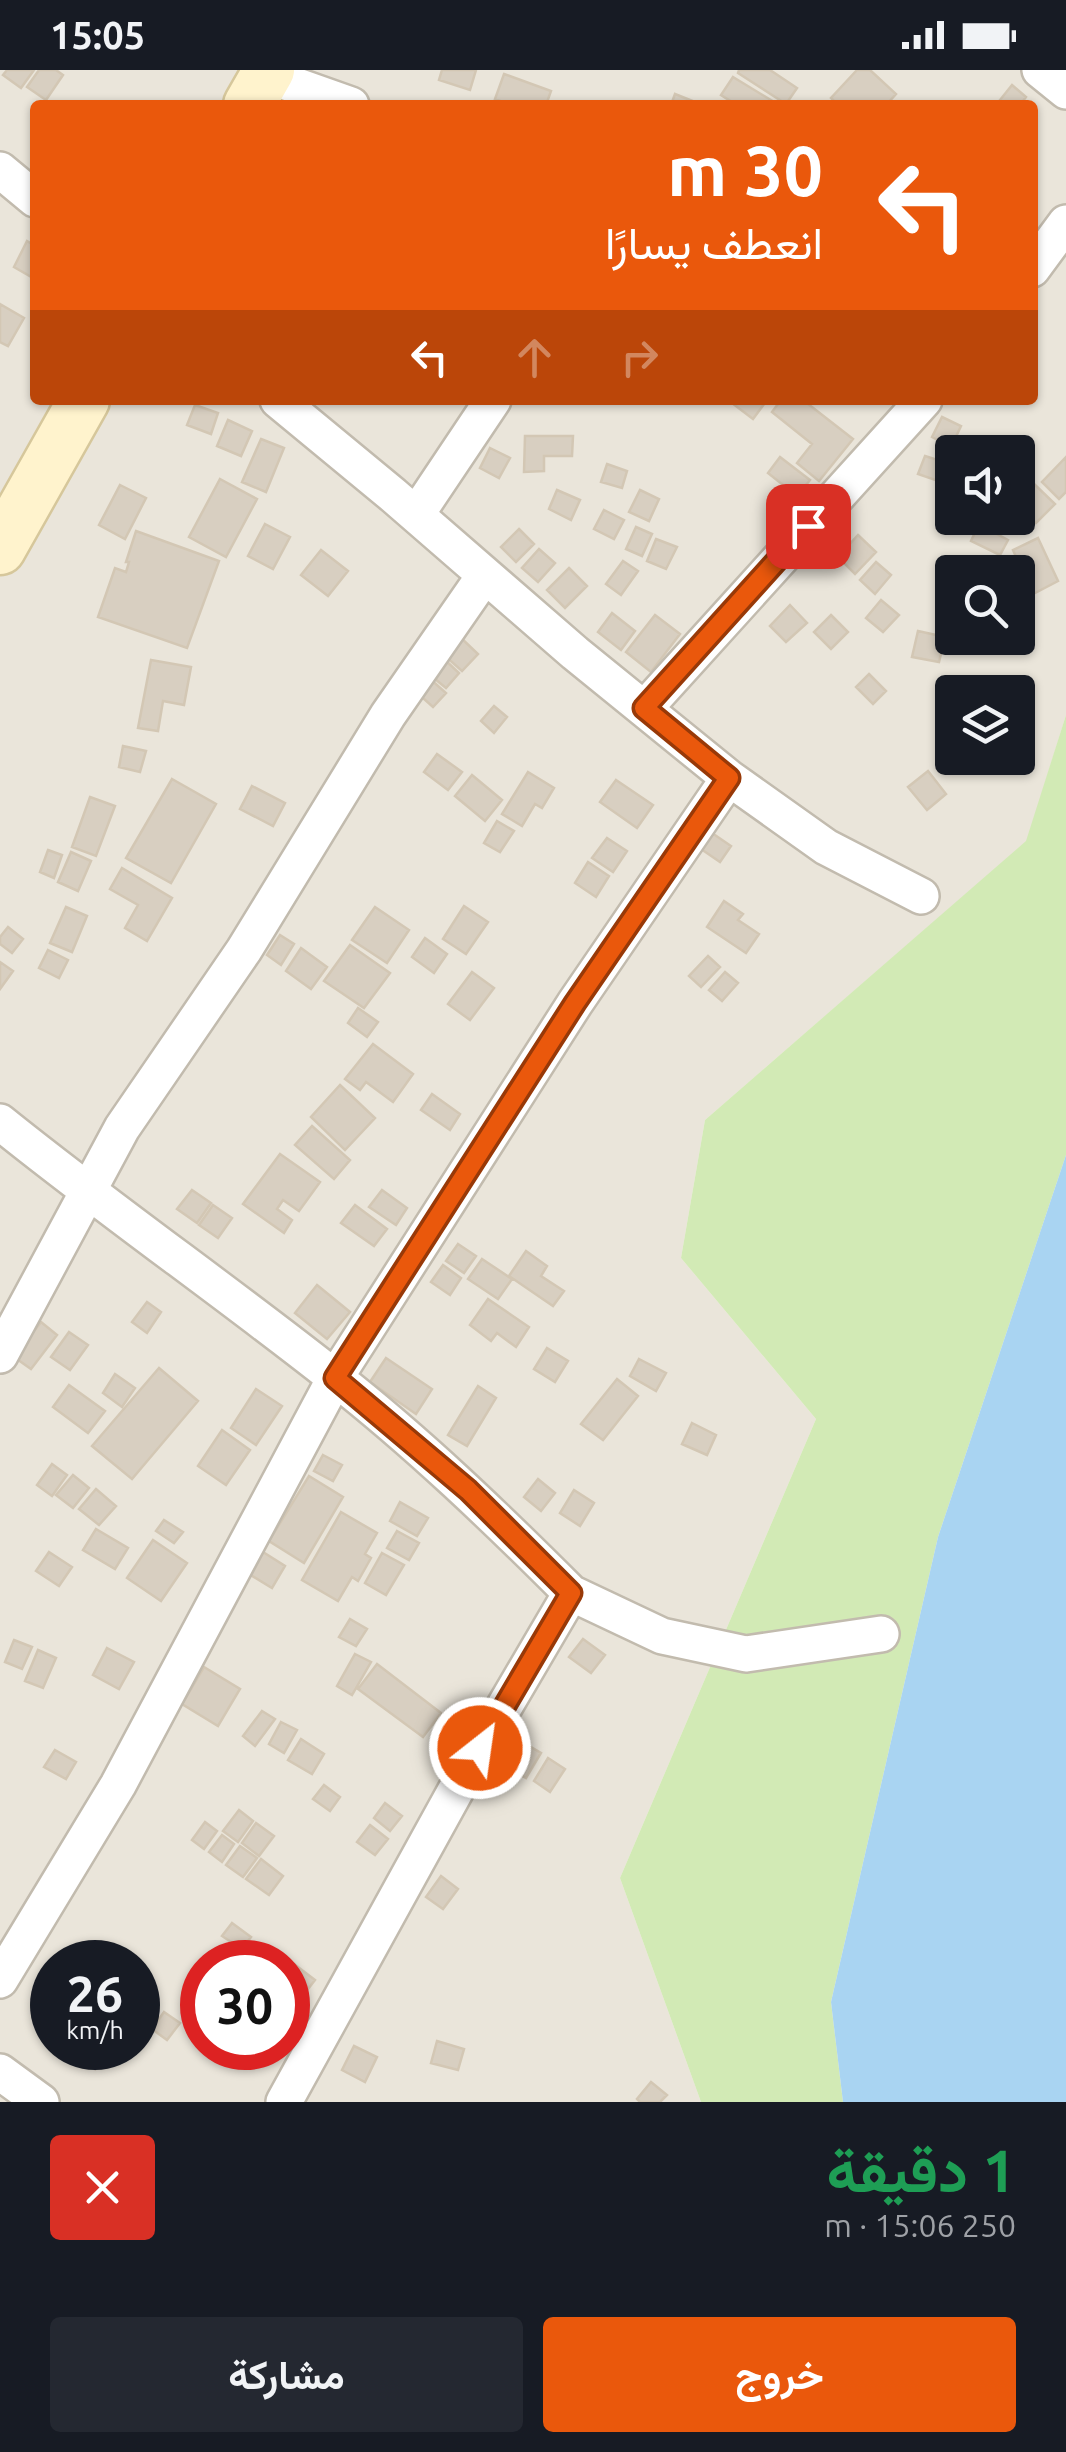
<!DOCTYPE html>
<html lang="ar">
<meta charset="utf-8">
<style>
body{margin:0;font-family:Ubuntu,Vazirmatn,sans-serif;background:#242831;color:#f1f3f6;direction:rtl;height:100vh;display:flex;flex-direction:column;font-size:38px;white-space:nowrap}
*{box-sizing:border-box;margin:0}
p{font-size:32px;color:#9ea1a6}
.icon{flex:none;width:55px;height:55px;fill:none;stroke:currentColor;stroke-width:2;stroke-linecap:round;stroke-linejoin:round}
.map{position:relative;height:2032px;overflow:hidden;direction:ltr}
.details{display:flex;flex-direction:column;background:#171b24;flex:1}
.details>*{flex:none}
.banner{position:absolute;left:30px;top:30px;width:1008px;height:305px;border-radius:10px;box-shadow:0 2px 8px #0004;direction:rtl;background:#ea580c;color:#fff;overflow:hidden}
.buttons{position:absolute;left:935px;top:365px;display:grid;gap:20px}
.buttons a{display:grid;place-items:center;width:100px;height:100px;border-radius:10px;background:#171b24;box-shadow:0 2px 8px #0004;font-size:50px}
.speed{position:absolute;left:30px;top:1870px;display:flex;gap:20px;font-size:50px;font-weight:700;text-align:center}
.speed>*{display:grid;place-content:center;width:130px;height:130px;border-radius:50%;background:#171b24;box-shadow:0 2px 8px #0004;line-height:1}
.speed small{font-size:25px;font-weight:400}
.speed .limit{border:15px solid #d22;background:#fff;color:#111}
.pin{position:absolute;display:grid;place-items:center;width:85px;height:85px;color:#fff;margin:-42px;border-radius:20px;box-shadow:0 5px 15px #0006}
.me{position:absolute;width:110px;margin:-55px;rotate:30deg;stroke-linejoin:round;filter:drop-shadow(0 0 8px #0008)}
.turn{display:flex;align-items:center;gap:35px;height:210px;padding:0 50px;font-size:45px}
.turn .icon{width:130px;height:130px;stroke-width:2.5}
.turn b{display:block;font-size:70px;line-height:85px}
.lanes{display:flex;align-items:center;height:95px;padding:0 50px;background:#0003;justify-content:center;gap:50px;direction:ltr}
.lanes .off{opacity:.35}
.round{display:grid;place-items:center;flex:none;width:105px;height:105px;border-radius:10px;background:#242831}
.overview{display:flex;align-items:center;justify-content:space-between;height:170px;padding:0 50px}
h1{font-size:60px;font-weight:700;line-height:75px;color:#1e9e55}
.action{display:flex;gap:20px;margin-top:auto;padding:20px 50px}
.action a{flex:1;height:115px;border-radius:10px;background:#ea580c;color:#fff;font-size:40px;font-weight:700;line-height:115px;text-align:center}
.action a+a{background:#242831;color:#f1f3f6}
.status{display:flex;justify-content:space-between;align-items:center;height:70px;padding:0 50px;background:#171b24;direction:ltr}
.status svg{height:28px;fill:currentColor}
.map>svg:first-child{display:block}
</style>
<div class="status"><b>15:05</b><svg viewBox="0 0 49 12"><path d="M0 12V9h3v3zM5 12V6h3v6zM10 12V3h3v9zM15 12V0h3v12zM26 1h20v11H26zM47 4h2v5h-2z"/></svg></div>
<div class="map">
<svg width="1066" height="2032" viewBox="0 0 1066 2032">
<rect width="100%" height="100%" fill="#f6f3ec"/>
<path fill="#eae5da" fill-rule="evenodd" d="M 0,0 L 1066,0 L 1066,645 L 1027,771 L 705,1050 L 681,1188 L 816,1349 L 620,1808 L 701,2032 L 0,2032 ZM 35,35 L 1032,35 L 1032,330 L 35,330 ZM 952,382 L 1018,382 L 1018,448 L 952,448 ZM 952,502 L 1018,502 L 1018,568 L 952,568 ZM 952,622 L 1018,622 L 1018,688 L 952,688 ZM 52,1892 L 138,1892 L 138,1978 L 52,1978 ZM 202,1892 L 288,1892 L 288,1978 L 202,1978 Z"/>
<path fill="#d2eab5" d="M 1066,645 L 1066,1085 L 938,1467 L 831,1932 L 843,2032 L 701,2032 L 620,1808 L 816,1349 L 681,1188 L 705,1050 L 1026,771 Z"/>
<path fill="#a9d4f2" d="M 1066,1085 L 1066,2032 L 843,2032 L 831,1932 L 938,1467 Z"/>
<path fill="#d8cfc1" stroke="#d3c7b4" stroke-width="2.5" d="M 7,0 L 34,0 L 21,18 L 3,5 Z
M 39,0 L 56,0 L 63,5 L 46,30 L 27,17 Z
M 442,0 L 476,0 L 470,20 L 439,10 Z
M 739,0 L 770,0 L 797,18 L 786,34 L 738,3 Z
M 857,0 L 870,0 L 896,24 L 886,35 L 838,35 L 831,28 Z
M 504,4 L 551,21 L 546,35 L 511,35 L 495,29 Z
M 733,7 L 779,35 L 737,35 L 721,25 Z
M 1012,15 L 1026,27 L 1020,35 L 1006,35 L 1000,30 Z
M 675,24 L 700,34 L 671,35 Z
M 27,171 L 35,176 L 35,209 L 14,197 Z
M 0,234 L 24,248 L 8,276 L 0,272 Z
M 728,330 L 767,330 L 753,349 Z
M 781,330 L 803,330 L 853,369 L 819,411 L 797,393 L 812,374 L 772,342 Z
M 195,335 L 218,343 L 211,364 L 187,355 Z
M 942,347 L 961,356 L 951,377 L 932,367 Z
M 228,350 L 252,361 L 241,386 L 217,376 Z
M 525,366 L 573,366 L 572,386 L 544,386 L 544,401 L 524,402 Z
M 261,369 L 284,378 L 266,422 L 242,412 Z
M 490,378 L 510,388 L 499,408 L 480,398 Z
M 925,386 L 947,393 L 941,412 L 918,404 Z
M 780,387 L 810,410 L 797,426 L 768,403 Z
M 1066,387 L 1066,422 L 1059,429 L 1042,412 Z
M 607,394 L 627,401 L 622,418 L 601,412 Z
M 220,409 L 257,429 L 226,487 L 189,467 Z
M 1032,412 L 1055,434 L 1036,453 L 1018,434 L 1018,426 Z
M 120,415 L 146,428 L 125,469 L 99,455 Z
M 557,420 L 580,430 L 571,450 L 549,439 Z
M 640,420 L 659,429 L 649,451 L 629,442 Z
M 604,440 L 624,450 L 614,469 L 594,459 Z
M 982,448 L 1006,448 L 997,464 L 1008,470 L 1000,485 L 971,471 Z
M 265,454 L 290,467 L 273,499 L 248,486 Z
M 636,457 L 652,464 L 642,486 L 626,479 Z
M 519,459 L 534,474 L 516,492 L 501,477 Z
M 136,461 L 219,491 L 187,578 L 98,547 L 115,498 L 126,502 L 129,492 L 126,492 Z
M 858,465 L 876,482 L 855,504 L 838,487 Z
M 1038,468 L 1058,511 L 1033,524 L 1013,480 Z
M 656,469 L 677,477 L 666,499 L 647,491 Z
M 539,479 L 555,493 L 538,512 L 522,498 Z
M 321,480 L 348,501 L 328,526 L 301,505 Z
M 623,491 L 638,501 L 621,525 L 606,514 Z
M 876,492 L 891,505 L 875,524 L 860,510 Z
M 569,498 L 587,516 L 565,538 L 547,520 Z
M 881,530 L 899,545 L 883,562 L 866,548 Z
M 790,535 L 807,553 L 786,572 L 770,556 Z
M 612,543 L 635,561 L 621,580 L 598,562 Z
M 655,545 L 680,564 L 651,602 L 626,582 Z
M 831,545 L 848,562 L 831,579 L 814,562 Z
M 918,561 L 945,567 L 939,592 L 912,587 Z
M 460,567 L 478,584 L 462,601 L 444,585 Z
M 443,588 L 459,603 L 446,618 L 429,604 Z
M 151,590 L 191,597 L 184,635 L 163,631 L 158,661 L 138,658 Z
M 869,604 L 886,621 L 873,634 L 856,617 Z
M 428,607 L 446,623 L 433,637 L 415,621 Z
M 494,636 L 507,647 L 494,663 L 481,651 Z
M 123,676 L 146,681 L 140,702 L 119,697 Z
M 437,684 L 462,702 L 448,720 L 424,702 Z
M 928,701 L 946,724 L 927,740 L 908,717 Z
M 528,702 L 554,718 L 542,738 L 535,734 L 522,756 L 502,744 Z
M 472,705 L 502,730 L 485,751 L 455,726 Z
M 172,709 L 216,734 L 171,813 L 126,788 Z
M 616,710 L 653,735 L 637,758 L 600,732 Z
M 252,716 L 285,733 L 273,756 L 240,739 Z
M 90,727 L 115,736 L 96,786 L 72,777 Z
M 497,751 L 514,761 L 500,782 L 484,773 Z
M 712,763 L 731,776 L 720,792 L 701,779 Z
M 607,768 L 627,781 L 613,802 L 592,788 Z
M 48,780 L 62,785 L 54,808 L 40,802 Z
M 71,782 L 91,791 L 78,821 L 58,812 Z
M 588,792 L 609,806 L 596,827 L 575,813 Z
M 122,798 L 172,828 L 147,871 L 125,858 L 138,835 L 110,819 Z
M 724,831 L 743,844 L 738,850 L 759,864 L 746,883 L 707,857 Z
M 464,836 L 488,852 L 466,884 L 443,869 Z
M 66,837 L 87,846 L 72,882 L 50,873 Z
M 375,837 L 409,860 L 387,893 L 352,870 Z
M 8,857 L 23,869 L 12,883 L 0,874 L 0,867 Z
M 280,865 L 294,874 L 281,895 L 267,885 Z
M 425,868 L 447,884 L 434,903 L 412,887 Z
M 350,875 L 390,903 L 364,938 L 324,911 Z
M 301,878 L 327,897 L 311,919 L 286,901 Z
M 48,880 L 68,890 L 59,908 L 39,898 Z
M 708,886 L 720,897 L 701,917 L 689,906 Z
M 0,892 L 13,901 L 0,919 Z
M 472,902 L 494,918 L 470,950 L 448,934 Z
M 725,902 L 738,913 L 722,931 L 709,920 Z
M 358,938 L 378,952 L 367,967 L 348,953 Z
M 373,974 L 413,1004 L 393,1032 L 366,1012 L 360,1020 L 345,1009 Z
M 340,1015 L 375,1048 L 345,1080 L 311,1047 Z
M 432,1024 L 460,1044 L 450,1060 L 421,1040 Z
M 312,1056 L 350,1090 L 334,1109 L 295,1075 Z
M 280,1084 L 320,1112 L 299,1141 L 283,1130 L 277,1139 L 292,1150 L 284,1163 L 243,1134 Z
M 192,1120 L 211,1133 L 197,1153 L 177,1139 Z
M 382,1120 L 407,1138 L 396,1155 L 369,1137 Z
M 213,1135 L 232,1148 L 218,1168 L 199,1155 Z
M 355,1135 L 387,1159 L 374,1176 L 341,1153 Z
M 458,1174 L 476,1186 L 464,1203 L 446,1191 Z
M 526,1181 L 547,1196 L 541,1206 L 564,1221 L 553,1236 L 509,1206 Z
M 482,1189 L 512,1209 L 498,1229 L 468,1209 Z
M 443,1195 L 461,1208 L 450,1225 L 431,1212 Z
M 317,1215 L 350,1242 L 327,1269 L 295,1243 Z
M 488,1229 L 529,1257 L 516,1277 L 497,1263 L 491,1271 L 470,1255 Z
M 147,1232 L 161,1242 L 147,1263 L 132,1252 Z
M 41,1252 L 57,1265 L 31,1299 L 14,1287 Z
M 69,1262 L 88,1275 L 70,1300 L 51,1287 Z
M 547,1278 L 568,1291 L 555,1312 L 534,1299 Z
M 386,1288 L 432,1319 L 416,1344 L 370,1312 Z
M 639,1289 L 666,1303 L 656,1321 L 630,1306 Z
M 159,1298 L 198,1331 L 132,1409 L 92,1376 Z
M 115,1304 L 135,1318 L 122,1337 L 103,1323 Z
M 617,1309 L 638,1326 L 603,1370 L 581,1354 Z
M 69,1315 L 105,1341 L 88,1363 L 53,1337 Z
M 478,1316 L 496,1328 L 467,1376 L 448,1365 Z
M 256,1319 L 282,1336 L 256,1375 L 231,1358 Z
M 692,1353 L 716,1365 L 707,1385 L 682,1374 Z
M 222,1360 L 250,1380 L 226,1415 L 198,1396 Z
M 323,1385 L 342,1395 L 333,1411 L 314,1401 Z
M 52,1394 L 67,1405 L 52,1426 L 37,1415 Z
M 73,1405 L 89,1418 L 73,1438 L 56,1425 Z
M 309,1406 L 343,1427 L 304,1493 L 269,1471 Z
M 538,1409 L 555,1423 L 541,1441 L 524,1427 Z
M 96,1419 L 116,1436 L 99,1455 L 79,1439 Z
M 574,1420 L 594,1433 L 580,1456 L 560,1443 Z
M 400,1432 L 428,1448 L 417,1466 L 390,1451 Z
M 341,1442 L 377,1463 L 365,1484 L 371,1488 L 358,1511 L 352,1507 L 338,1531 L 302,1510 Z
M 164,1450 L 183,1462 L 174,1473 L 156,1461 Z
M 96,1459 L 128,1478 L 115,1499 L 83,1480 Z
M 397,1461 L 419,1473 L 409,1490 L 387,1478 Z
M 153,1470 L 187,1493 L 161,1531 L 127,1508 Z
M 49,1482 L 72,1497 L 59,1516 L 36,1501 Z
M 263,1482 L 285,1496 L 272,1518 L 249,1504 Z
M 382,1483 L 404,1495 L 386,1525 L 365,1513 Z
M 350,1549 L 367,1559 L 356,1576 L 339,1567 Z
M 583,1569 L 605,1585 L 591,1603 L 569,1587 Z
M 14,1570 L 32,1577 L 22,1599 L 5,1592 Z
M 107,1578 L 134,1592 L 119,1619 L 93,1605 Z
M 38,1580 L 56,1588 L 43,1618 L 25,1611 Z
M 355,1584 L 371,1592 L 352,1625 L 337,1616 Z
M 377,1594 L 441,1643 L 423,1667 L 358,1619 Z
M 204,1597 L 240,1619 L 218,1656 L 182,1634 Z
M 262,1641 L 275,1649 L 255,1676 L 243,1666 Z
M 281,1652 L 297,1660 L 284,1683 L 269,1674 Z
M 301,1669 L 324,1684 L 312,1704 L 288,1690 Z
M 519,1670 L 541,1683 L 526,1708 L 505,1696 Z
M 55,1680 L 76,1692 L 66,1709 L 44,1697 Z
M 548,1688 L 565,1699 L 550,1722 L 534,1711 Z
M 324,1715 L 340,1727 L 330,1741 L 313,1729 Z
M 385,1733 L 402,1746 L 390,1761 L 374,1748 Z
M 239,1740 L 253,1751 L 238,1772 L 223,1761 Z
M 205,1752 L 217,1761 L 204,1779 L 192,1770 Z
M 256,1753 L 274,1766 L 259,1786 L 242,1773 Z
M 370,1755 L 388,1769 L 375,1785 L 357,1772 Z
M 222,1765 L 234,1774 L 222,1792 L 209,1782 Z
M 240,1776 L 257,1788 L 243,1807 L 226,1795 Z
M 261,1789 L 283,1806 L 269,1825 L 246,1809 Z
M 441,1806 L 458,1819 L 443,1839 L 426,1827 Z
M 232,1853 L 251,1867 L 242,1879 L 222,1866 Z
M 294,1894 L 315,1910 L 298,1932 L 288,1924 L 288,1902 Z
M 164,1942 L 180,1953 L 167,1970 L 152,1959 Z
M 437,1971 L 464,1979 L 458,2000 L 431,1993 Z
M 354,1976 L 377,1987 L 365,2012 L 342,2000 Z
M 79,1978 L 105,1978 L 95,1999 L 74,1989 Z
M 651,2012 L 667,2025 L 660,2032 L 640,2032 L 637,2029 Z"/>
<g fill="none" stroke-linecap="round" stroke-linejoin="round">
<g stroke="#c2bbae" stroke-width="40">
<path id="minor" d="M 1040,0 L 1066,21
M 266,5 L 351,35
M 0,100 L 35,129
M 1032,199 L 1066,153
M 278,330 L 393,425 L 575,583 L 729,708 L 826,777 L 921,826
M 416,445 L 493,330
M 644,639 L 924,330
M 0,1052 C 109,1140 224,1220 334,1307 C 418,1373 495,1447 571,1523 L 462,1709 L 284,2032
M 0,1285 L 122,1058 L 244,880 L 388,645 L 485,505
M 571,1523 L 662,1566 L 746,1584 L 881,1564
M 0,1910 L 118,1715 L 335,1308 L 575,933 L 729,708
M 0,2002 L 41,2032"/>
</g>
<g stroke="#d6c79b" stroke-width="55">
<path id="secondary" d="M 249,35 L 269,0
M 0,479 L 84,330"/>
</g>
<use href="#minor" stroke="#fff" stroke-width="35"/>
<use href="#secondary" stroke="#fff3cd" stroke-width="50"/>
</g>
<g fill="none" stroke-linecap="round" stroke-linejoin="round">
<g stroke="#983908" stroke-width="25">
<path id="route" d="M 480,1678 L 571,1523 L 468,1420 L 335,1308 L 575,933 L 729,708 L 644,638 L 808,456"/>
</g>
<use href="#route" stroke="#ea580c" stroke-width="18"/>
</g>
</svg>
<div class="buttons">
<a><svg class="icon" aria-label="sound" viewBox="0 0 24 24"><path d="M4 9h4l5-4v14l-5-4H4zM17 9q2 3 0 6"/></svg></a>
<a><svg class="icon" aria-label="search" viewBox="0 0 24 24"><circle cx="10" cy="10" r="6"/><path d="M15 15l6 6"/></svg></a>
<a><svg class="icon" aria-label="layers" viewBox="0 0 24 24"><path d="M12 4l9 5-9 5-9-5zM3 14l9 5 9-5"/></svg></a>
</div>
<div class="speed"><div>26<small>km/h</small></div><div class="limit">30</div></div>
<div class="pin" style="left:808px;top:456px;background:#d93025"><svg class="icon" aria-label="arrive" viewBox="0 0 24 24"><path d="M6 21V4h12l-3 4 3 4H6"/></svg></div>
<svg class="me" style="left:480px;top:1678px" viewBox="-20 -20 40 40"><circle r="17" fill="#ea580c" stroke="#fff" stroke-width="3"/><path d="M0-11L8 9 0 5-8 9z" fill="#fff"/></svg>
<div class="banner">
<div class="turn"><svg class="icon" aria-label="left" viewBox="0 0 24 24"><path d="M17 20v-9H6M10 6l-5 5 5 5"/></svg><div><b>30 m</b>انعطف يسارًا</div></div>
<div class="lanes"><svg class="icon" aria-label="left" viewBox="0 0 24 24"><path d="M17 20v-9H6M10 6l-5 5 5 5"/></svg><svg class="icon off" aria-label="ahead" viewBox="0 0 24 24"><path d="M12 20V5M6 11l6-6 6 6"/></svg><svg class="icon off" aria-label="right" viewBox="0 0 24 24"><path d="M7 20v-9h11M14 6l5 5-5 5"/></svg></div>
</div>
</div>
<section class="details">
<div class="overview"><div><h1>1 دقيقة</h1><p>250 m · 15:06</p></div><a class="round" style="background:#d93025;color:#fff"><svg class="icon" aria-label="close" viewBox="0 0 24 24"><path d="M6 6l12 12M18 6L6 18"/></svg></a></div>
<div class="action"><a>خروج</a><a>مشاركة</a></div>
</section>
